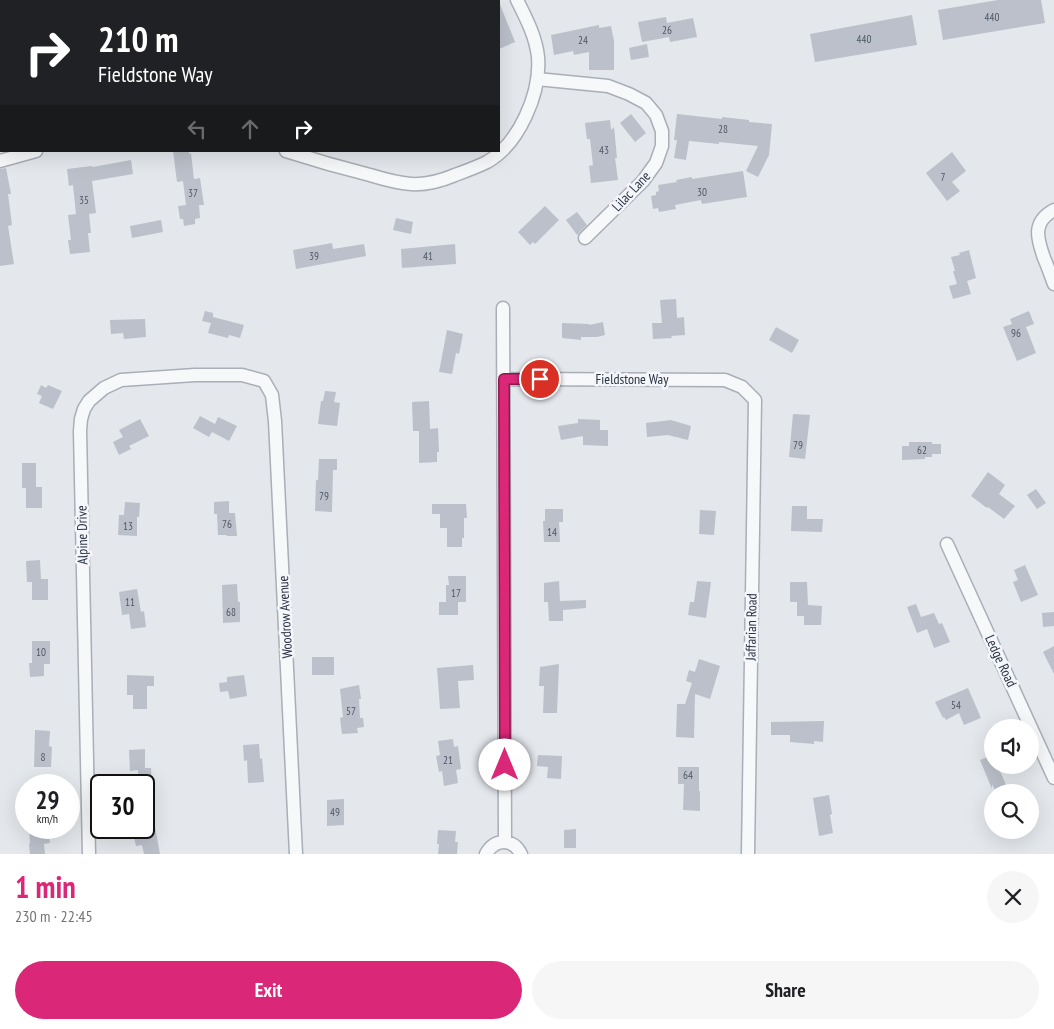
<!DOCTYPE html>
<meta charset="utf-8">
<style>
body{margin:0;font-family:"PT Sans Narrow",sans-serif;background:#f6f6f6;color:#202124;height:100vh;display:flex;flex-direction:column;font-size:19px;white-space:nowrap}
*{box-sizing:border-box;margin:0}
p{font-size:16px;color:#757577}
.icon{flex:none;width:28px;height:28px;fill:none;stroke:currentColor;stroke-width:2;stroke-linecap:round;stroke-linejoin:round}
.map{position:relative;height:854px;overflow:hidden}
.side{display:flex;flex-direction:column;background:#fff;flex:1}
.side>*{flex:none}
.banner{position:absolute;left:0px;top:0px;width:500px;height:152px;box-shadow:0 5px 20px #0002;background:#202124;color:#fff;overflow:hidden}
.buttons{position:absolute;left:984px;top:719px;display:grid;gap:10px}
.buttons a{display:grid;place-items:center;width:55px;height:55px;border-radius:50%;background:#fff;box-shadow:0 5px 20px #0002;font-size:25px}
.speed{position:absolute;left:15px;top:774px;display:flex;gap:10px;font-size:25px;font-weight:700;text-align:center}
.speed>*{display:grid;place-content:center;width:65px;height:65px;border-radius:50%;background:#fff;box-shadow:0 5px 20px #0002;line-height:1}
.speed small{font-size:12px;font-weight:400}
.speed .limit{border:2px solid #111;border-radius:8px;background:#fff;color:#111}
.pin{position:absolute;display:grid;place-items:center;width:42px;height:42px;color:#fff;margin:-21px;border:2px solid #fff;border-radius:50%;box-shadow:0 1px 5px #0007}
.me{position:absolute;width:55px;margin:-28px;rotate:0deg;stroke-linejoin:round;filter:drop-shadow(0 0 4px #0008)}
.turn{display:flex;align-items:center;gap:18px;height:105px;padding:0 15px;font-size:22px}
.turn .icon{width:65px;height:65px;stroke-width:2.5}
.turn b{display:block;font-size:35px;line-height:42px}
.lanes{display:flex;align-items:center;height:48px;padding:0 15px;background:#0003;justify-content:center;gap:25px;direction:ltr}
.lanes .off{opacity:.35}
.round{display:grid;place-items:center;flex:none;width:52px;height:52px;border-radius:26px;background:#f6f6f6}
.overview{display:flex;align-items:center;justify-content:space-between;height:85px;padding:0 15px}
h1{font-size:30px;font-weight:800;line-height:38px;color:#db2777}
.action{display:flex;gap:10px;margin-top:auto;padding:10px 15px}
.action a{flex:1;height:58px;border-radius:30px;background:#db2777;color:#fff;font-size:20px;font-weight:800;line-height:58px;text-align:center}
.action a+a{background:#f6f6f6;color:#202124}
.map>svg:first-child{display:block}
</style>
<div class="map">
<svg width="1054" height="854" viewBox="0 0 1054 854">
<rect width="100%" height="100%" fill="#e4e7ec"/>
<path fill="#bbc0ca" d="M 998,0 L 1041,0 L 1045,23 L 943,40 L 938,10 Z
M 499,2 L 515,42 L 499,49 Z
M 912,15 L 917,45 L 815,62 L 810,34 Z
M 666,17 L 667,23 L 693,18 L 697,37 L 670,42 L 669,37 L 642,42 L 638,22 Z
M 599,25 L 599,28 L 611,26 L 614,41 L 614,70 L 589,70 L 589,52 L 574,55 L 573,51 L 554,55 L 551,35 Z
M 647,44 L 649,57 L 631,60 L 629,48 Z
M 631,114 L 646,133 L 635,142 L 620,123 Z
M 677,114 L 722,119 L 722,117 L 749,120 L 749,122 L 772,124 L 769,155 L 758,177 L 746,171 L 758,146 L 719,142 L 719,144 L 689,141 L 686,160 L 674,158 L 677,140 L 674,140 Z
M 610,120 L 611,130 L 614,127 L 617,158 L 615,158 L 618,180 L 591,183 L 589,166 L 593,165 L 590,139 L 587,139 L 585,123 Z
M 173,151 L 189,151 L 189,154 L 191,153 L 194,179 L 200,178 L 204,205 L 199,205 L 200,218 L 195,219 L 195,224 L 184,226 L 183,219 L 180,219 L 178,206 L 186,205 L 183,181 L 177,182 Z
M 952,152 L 966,171 L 952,182 L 960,191 L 947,201 L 926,173 Z
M 131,160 L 133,174 L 92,181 L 96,213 L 89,214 L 91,233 L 88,233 L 90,252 L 70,254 L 68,240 L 71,240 L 68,215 L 76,214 L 73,185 L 69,186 L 67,169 L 92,166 L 93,167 Z
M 6,168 L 11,194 L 8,194 L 12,225 L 8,226 L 14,264 L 0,266 L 0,169 Z
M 743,171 L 747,197 L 702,204 L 701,200 L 675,205 L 676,209 L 659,212 L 658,208 L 653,209 L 651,196 L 656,195 L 656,192 L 659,191 L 658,185 L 677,182 L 676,180 L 692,177 L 692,179 Z
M 545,206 L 559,220 L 535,244 L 533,242 L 530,245 L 518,232 Z
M 577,212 L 587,225 L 577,235 L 566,220 Z
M 396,218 L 413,222 L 411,234 L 393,230 Z
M 161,220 L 163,232 L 132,238 L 130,226 Z
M 332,243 L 333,249 L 364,244 L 366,256 L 296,269 L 293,250 Z
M 455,244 L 456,264 L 402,268 L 401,249 Z
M 969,250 L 976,278 L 967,281 L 971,294 L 953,299 L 949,286 L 957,284 L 953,271 L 955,271 L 951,257 L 960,255 L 959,253 Z
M 676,299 L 677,318 L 684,317 L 685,335 L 671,336 L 672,338 L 653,339 L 652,323 L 662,323 L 660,300 Z
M 205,311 L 213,313 L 213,317 L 244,325 L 240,338 L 229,335 L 228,338 L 208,333 L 211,323 L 202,321 Z
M 1029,311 L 1034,324 L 1026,327 L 1036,353 L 1017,361 L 1003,327 L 1012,324 L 1010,319 Z
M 145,319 L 146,337 L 124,339 L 123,333 L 111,334 L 110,320 Z
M 603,322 L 605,335 L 597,337 L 581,337 L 581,340 L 562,338 L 562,323 L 589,324 L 589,325 Z
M 776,327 L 799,340 L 792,353 L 769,340 Z
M 447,330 L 463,334 L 459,354 L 456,353 L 452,374 L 439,372 Z
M 41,385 L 46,388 L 48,385 L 62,391 L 53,409 L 39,403 L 42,396 L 37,394 Z
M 325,391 L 336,392 L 334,402 L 340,403 L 337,426 L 318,424 L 321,401 L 323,401 Z
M 429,401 L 430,429 L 438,428 L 439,452 L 437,452 L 437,462 L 419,463 L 419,431 L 413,431 L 412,402 Z
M 793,414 L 810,415 L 805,459 L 789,457 Z
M 200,416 L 215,424 L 218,417 L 237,426 L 229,441 L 212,432 L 209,437 L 193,428 Z
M 140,419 L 149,436 L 129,446 L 131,449 L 119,455 L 113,442 L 123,437 L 119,430 Z
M 578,419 L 600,420 L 600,430 L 608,430 L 608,446 L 583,445 L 583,436 L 561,440 L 558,426 L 578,423 Z
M 671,420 L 691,426 L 688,440 L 668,435 L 647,437 L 646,423 Z
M 909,442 L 932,442 L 932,444 L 941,444 L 941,454 L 932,454 L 932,457 L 925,457 L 925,459 L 902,460 L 902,446 L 909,446 Z
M 319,459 L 337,459 L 337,470 L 333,470 L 332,512 L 315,511 L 316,480 L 318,480 Z
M 22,463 L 36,463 L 36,487 L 42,487 L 42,508 L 26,508 L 26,488 L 22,488 Z
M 988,472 L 1005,485 L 999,494 L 1015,506 L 1004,519 L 988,507 L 987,508 L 971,496 Z
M 1036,489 L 1046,503 L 1037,509 L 1027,495 Z
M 229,501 L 229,513 L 235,513 L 237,536 L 227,536 L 226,535 L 218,535 L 217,514 L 214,514 L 214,502 Z
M 125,502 L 140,503 L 139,517 L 137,517 L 137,536 L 118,535 L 119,515 L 124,515 Z
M 432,504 L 466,504 L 467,518 L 464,518 L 464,538 L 462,538 L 462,547 L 447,547 L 447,528 L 440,528 L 440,514 L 432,514 Z
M 792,506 L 807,506 L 807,519 L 823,519 L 822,532 L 791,531 Z
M 545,509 L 563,509 L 563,522 L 559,522 L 560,542 L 544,542 L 543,521 L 545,521 Z
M 700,510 L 716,511 L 714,535 L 699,534 Z
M 40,560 L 41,579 L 48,579 L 48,600 L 32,600 L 32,582 L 27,582 L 26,561 Z
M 1025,565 L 1038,595 L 1021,602 L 1013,582 L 1018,580 L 1014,570 Z
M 448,576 L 466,576 L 466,602 L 458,602 L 458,615 L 439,615 L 439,602 L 446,602 L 446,585 L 449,585 Z
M 559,581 L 560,601 L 586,600 L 586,608 L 563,610 L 563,621 L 549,621 L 548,602 L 544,602 L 544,583 Z
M 697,581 L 711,582 L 706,618 L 688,615 L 690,602 L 694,602 Z
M 790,582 L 807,582 L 808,605 L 822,606 L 821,625 L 804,625 L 804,616 L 797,616 L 797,602 L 790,602 Z
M 237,584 L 238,602 L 240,602 L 240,622 L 223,623 L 222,585 Z
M 137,589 L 141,612 L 144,611 L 146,627 L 131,629 L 129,614 L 122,615 L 119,592 Z
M 916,604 L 921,617 L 934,613 L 939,624 L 942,623 L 950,642 L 934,648 L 927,629 L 917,633 L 907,607 Z
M 1054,612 L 1054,626 L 1043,627 L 1042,613 Z
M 32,641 L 50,641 L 50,664 L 44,664 L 44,676 L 30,677 L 29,663 L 32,663 Z
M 1054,646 L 1054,674 L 1043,652 Z
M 312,657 L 334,657 L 334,675 L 312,675 Z
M 699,659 L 720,666 L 710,699 L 695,694 L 694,738 L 676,737 L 677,704 L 685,704 L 692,683 L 686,681 L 689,670 L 695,672 Z
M 559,664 L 557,713 L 543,713 L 544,686 L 539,686 L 540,667 Z
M 473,665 L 474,680 L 458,681 L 460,708 L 440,709 L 437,668 Z
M 127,675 L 154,676 L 154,686 L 147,686 L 147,709 L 133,709 L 133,695 L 127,695 Z
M 244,675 L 247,696 L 230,699 L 228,691 L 220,692 L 219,683 L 227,682 L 227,677 Z
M 359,685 L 361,699 L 359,699 L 360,718 L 363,718 L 364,727 L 357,728 L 358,733 L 342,734 L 340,718 L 343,717 L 340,689 Z
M 968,688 L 981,718 L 964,725 L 959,713 L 946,720 L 944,717 L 943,718 L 935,702 Z
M 824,721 L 823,742 L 814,741 L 814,744 L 790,742 L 790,735 L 771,735 L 771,722 Z
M 35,730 L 50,731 L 49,746 L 52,747 L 51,767 L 34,767 Z
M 453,739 L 454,747 L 458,746 L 461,769 L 456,770 L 458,783 L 444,786 L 442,771 L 439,772 L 436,756 L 440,755 L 438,741 Z
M 259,744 L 260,759 L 262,758 L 264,782 L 248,783 L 247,760 L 244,761 L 243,745 Z
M 145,749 L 145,768 L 151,768 L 152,785 L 138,785 L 138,770 L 130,771 L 129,750 Z
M 538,755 L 562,756 L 561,779 L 547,778 L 548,767 L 537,766 Z
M 992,755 L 992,765 L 1014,765 L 1000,771 L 1009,792 L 996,792 L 992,784 L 992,789 L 980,760 Z
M 678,767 L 699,767 L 699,791 L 700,791 L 700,811 L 683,810 L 684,784 L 678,784 Z
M 829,795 L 832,814 L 830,815 L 833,833 L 819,836 L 813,798 Z
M 344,799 L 344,825 L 327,826 L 327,800 Z
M 155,827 L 160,854 L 144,854 L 142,845 L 136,846 L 133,832 Z
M 29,828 L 48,828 L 50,843 L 44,844 L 45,854 L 30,854 L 29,844 L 30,843 Z
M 576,829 L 576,848 L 564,848 L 564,830 Z
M 438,830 L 456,831 L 455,842 L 458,842 L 457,854 L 438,854 L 439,844 L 437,844 Z"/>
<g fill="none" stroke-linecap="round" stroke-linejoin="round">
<g stroke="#a9aeb7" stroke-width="15">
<path id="street" d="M 537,79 L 608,86 L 629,94 L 646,103 L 656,115 L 662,131 L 662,146 L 656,163 L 643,181 L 585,238
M 286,151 C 314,160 342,168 370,175 C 383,179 397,183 411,184 C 427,185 441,181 455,175 C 466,171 477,167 487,162 C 519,144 541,93 538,57 C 536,37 526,18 517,0
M 0,161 L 36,151
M 1054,210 C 1032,222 1037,238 1044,258 C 1048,267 1051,276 1054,284
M 503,308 L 505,842
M 503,379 L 725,380 L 742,387 L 755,400 L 748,854
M 947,544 L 1054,778
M 89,854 L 80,431 L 81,419 L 84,409 L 89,401 L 104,388 L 121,380 L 195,375 L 242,375 L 264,381 L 272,395 L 275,421 L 296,854
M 486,854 C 495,838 513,838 521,854"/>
</g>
<use href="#street" stroke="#f7f8fa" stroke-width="12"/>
</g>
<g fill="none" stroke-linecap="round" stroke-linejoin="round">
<g stroke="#8e194d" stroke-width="12">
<path id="route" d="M 505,765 L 504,379 L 540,379"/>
</g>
<use href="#route" stroke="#db2777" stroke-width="9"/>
</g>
<g text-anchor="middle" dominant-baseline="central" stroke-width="5" stroke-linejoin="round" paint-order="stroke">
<g font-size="11" fill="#4f5766">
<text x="992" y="17">440</text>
<text x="667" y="30">26</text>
<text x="864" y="39">440</text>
<text x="583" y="40">24</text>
<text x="723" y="129">28</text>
<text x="604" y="150">43</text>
<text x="943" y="177">7</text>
<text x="702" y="192">30</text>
<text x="193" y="193">37</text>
<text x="84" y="200">35</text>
<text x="314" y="256">39</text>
<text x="428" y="256">41</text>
<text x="1016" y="333">96</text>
<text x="798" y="445">79</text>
<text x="922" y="450">62</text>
<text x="324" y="496">79</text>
<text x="227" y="524">76</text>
<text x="128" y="526">13</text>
<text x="552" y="532">14</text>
<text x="456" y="593">17</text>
<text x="130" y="602">11</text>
<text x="231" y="612">68</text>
<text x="41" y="652">10</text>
<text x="956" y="705">54</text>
<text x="351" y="711">57</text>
<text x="43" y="757">8</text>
<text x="448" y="760">21</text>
<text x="688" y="775">64</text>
<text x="335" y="812">49</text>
</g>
<g font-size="14" fill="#2b3445" stroke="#f4f6f9">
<text transform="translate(631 191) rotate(-47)">Lilac Lane</text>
<text x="632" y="379">Fieldstone Way</text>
<text transform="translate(82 535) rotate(-91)">Alpine Drive</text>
<text transform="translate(285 617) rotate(-93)">Woodrow Avenue</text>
<text transform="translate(751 627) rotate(-89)">Jaffarian Road</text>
<text transform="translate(1001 661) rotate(65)">Ledge Road</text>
</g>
</g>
</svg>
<div class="buttons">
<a><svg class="icon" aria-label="sound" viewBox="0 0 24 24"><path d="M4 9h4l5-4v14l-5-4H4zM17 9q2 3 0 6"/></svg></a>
<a><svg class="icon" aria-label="search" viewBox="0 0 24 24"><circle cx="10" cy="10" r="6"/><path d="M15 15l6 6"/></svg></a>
</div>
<div class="speed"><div>29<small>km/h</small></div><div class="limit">30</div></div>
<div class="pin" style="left:540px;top:379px;background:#d93025"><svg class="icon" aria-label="arrive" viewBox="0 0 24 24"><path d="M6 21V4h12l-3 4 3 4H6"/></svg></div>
<svg class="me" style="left:505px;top:765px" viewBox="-20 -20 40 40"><circle r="19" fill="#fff"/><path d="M0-13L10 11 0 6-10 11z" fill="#db2777"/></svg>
<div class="banner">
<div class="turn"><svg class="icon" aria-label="right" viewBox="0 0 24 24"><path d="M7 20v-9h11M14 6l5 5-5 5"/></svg><div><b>210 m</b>Fieldstone Way</div></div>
<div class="lanes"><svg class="icon off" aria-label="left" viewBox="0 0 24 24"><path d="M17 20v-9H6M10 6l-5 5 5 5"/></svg><svg class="icon off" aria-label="ahead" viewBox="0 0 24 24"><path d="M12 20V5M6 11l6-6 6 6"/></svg><svg class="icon" aria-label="right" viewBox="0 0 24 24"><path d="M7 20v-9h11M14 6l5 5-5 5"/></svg></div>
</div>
</div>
<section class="side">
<div class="overview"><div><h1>1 min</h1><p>230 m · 22:45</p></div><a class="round"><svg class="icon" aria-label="close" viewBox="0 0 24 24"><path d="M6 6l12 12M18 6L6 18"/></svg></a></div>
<div class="action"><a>Exit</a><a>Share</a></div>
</section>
